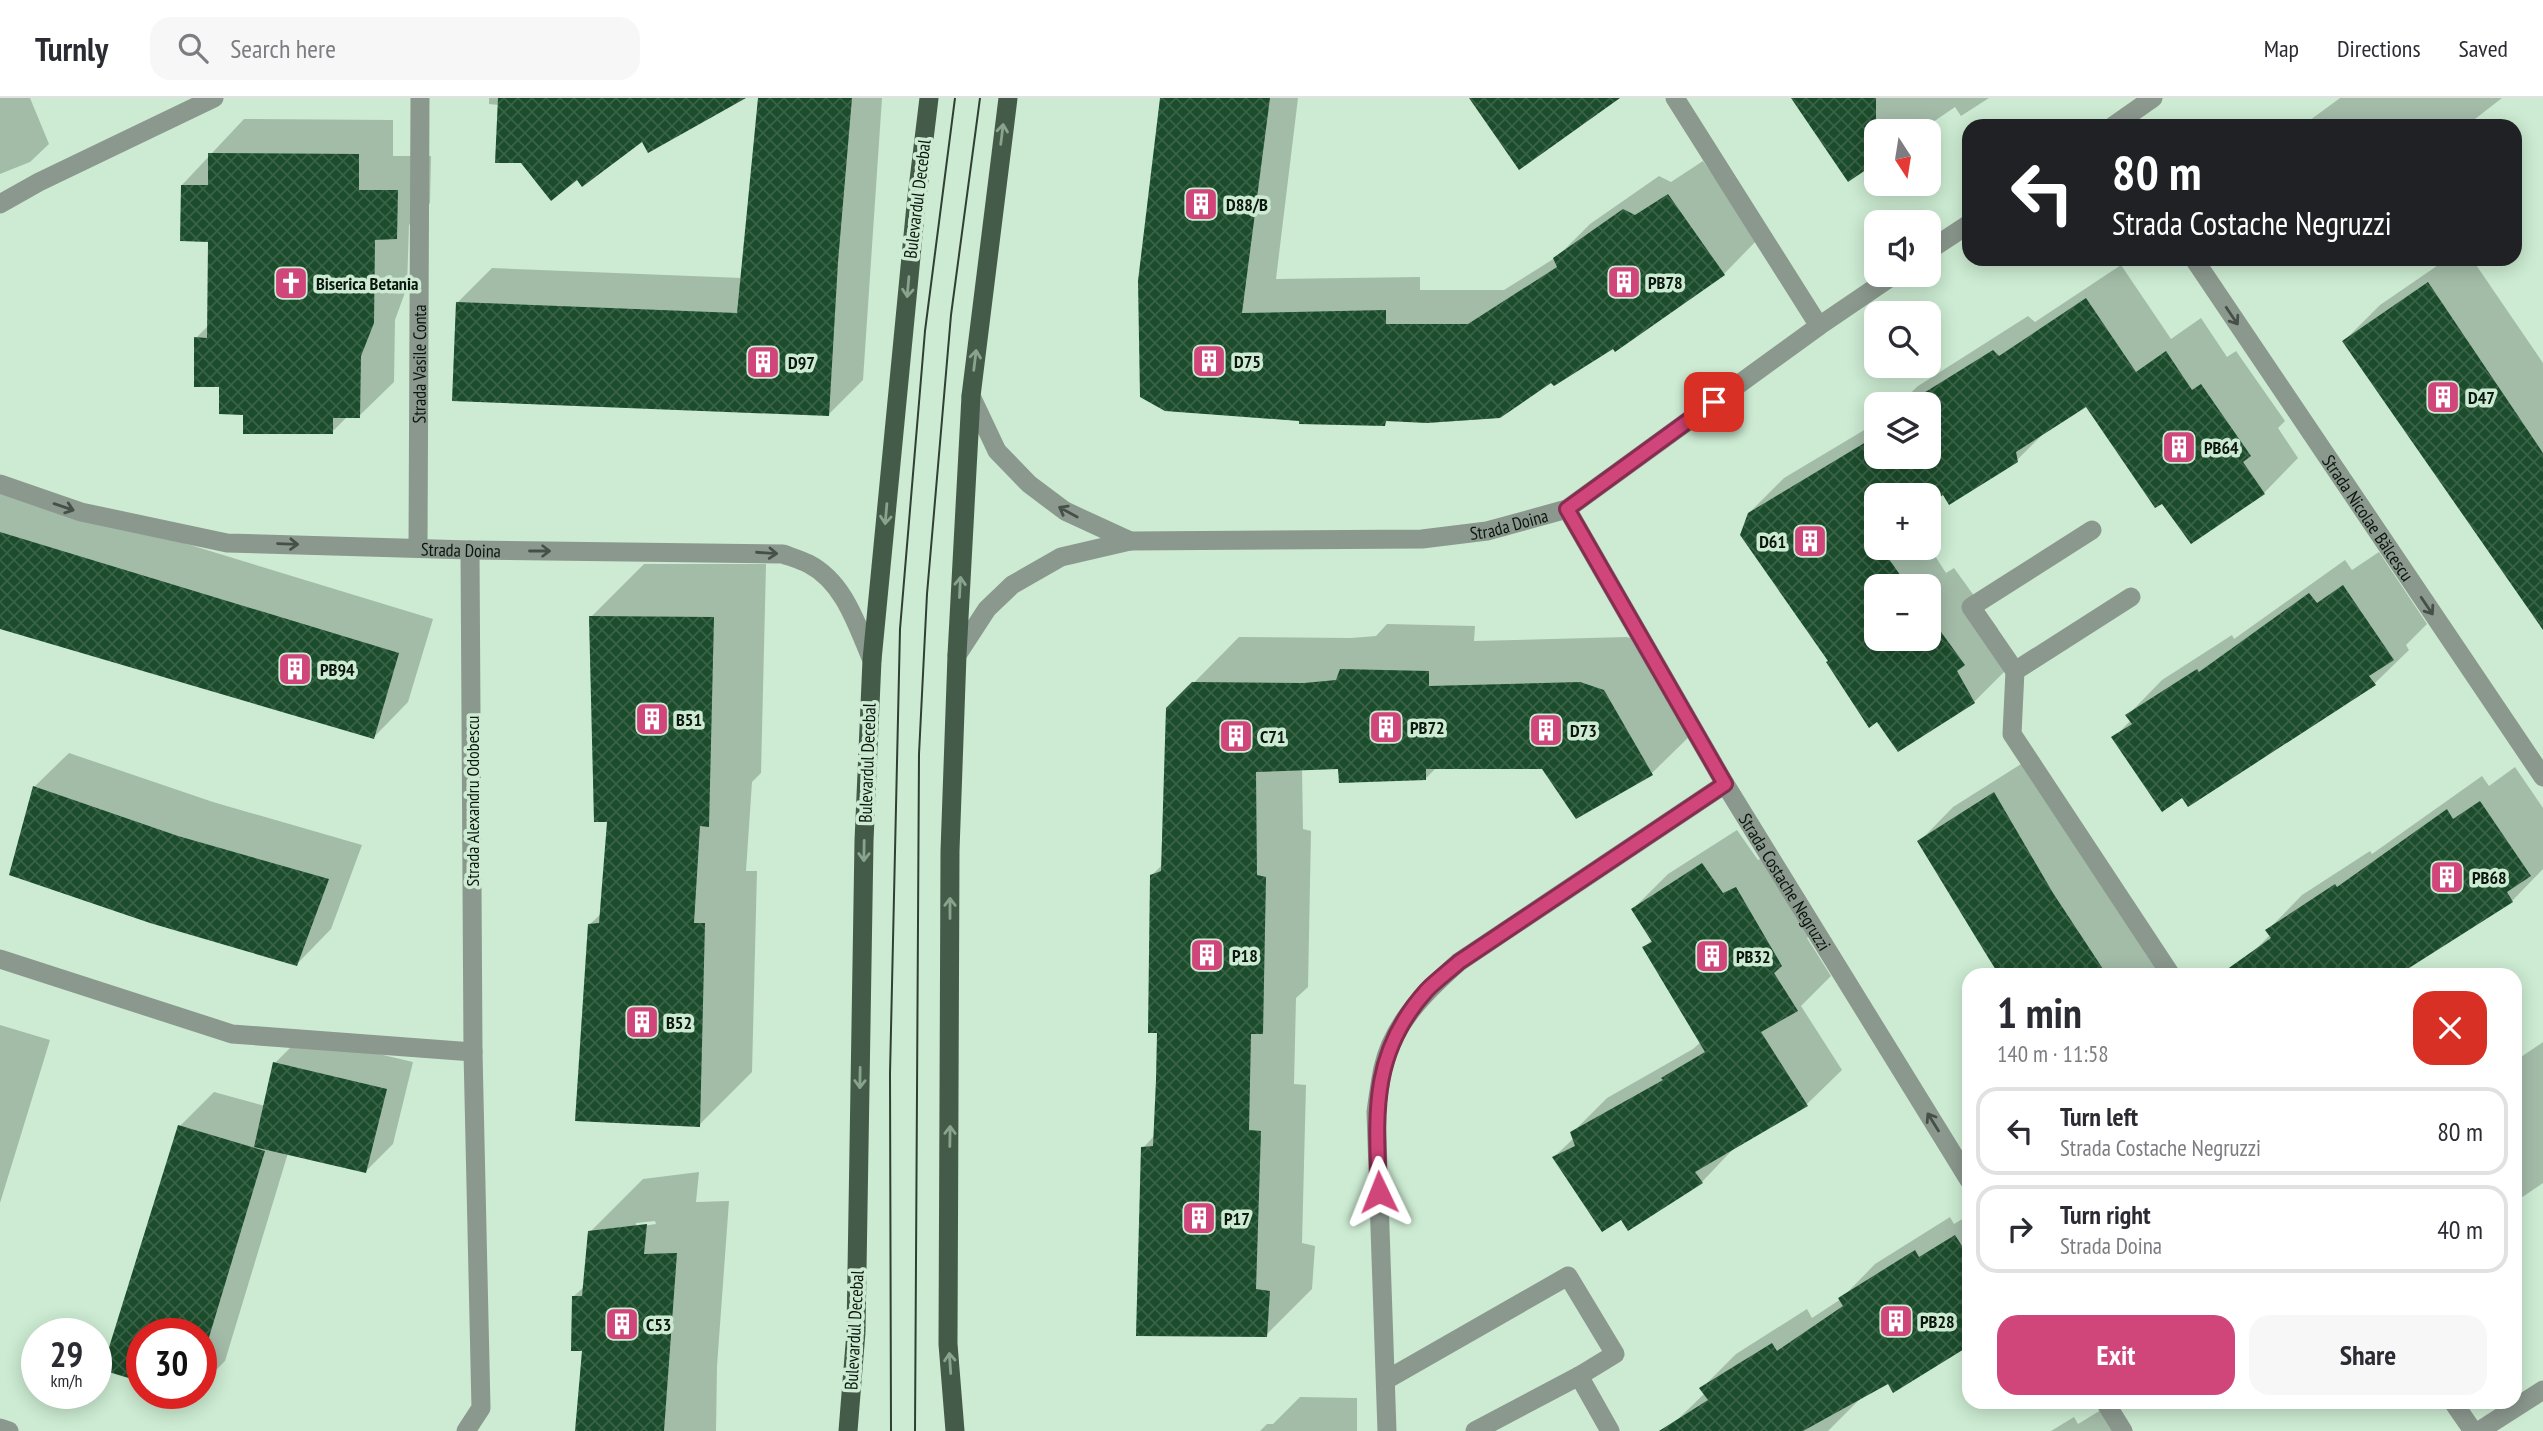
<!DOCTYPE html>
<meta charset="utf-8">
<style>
body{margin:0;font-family:"PT Sans Narrow",sans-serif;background:#f7f7f7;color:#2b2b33;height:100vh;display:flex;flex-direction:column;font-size:26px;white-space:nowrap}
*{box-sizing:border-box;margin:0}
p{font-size:23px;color:#7c7c81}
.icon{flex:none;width:38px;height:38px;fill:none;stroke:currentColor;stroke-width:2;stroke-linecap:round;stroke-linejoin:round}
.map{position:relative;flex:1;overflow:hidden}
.panel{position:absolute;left:1962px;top:870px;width:560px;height:441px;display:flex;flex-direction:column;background:#fff;border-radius:21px;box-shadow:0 4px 18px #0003}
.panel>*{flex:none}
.hud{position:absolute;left:1962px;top:21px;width:560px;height:147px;border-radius:21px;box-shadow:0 4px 18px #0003;background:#202124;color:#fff;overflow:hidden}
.needle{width:46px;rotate:168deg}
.fabs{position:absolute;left:1864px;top:21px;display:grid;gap:14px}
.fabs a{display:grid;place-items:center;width:77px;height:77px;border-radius:14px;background:#fff;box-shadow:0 4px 18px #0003;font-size:35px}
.speed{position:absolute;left:21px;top:1220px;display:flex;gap:14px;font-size:35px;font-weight:700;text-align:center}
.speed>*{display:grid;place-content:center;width:91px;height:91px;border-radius:50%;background:#fff;box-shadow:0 4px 18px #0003;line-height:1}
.speed small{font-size:18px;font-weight:400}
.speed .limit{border:10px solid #d22;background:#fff;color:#111}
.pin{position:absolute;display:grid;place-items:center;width:60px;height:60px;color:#fff;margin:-30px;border-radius:14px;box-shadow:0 4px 10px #0006}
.me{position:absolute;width:77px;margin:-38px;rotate:358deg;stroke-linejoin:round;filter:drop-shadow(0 0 5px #0008)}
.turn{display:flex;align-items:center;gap:24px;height:147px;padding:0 35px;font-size:32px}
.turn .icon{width:91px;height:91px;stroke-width:2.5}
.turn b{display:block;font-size:49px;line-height:60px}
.round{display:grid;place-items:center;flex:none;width:74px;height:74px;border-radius:21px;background:#f7f7f7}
.head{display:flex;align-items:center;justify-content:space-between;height:119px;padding:0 35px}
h1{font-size:42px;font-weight:700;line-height:52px}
.primary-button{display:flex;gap:14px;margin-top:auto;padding:14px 35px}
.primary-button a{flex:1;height:80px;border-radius:21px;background:#d0457a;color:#fff;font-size:28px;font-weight:700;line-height:80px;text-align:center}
.primary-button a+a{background:#f7f7f7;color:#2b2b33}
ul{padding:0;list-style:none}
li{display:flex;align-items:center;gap:21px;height:88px;margin:0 14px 10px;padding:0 21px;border:4px solid #e1e1e2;border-radius:21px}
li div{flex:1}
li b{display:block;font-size:26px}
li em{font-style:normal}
header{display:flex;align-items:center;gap:42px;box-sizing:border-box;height:98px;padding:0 35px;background:#fff;border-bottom:2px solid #e1e1e2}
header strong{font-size:33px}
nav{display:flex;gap:38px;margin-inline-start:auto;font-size:24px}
.search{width:490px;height:63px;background:#f7f7f7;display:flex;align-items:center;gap:18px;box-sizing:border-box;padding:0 24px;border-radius:21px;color:#7c7c81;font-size:26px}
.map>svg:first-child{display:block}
</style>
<header>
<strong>Turnly</strong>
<div class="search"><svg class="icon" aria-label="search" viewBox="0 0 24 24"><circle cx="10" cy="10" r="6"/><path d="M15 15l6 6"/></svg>Search here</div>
<nav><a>Map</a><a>Directions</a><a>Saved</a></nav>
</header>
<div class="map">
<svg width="2543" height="1333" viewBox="0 0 2543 1333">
<defs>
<pattern id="building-cross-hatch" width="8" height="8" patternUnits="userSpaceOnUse" patternTransform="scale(1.75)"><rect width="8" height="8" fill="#1b4c2b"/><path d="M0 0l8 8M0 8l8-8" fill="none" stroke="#3a6247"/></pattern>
</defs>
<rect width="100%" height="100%" fill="#ccebd2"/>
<path fill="#0003" fill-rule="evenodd" d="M 0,0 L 30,0 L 49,46 L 30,64 L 0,76 Z
M 489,0 L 730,0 L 643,41 L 499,7 L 489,6 Z
M 759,0 L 882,0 L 863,282 L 828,317 L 458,204 L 492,170 L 742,180 Z
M 1162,0 L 1298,0 L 1276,181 L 1420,179 L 1420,192 L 1504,192 L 1558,158 L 1590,126 L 1659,78 L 1671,84 L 1703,63 L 1758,141 L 1724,176 L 1613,249 L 1551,283 L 1389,321 L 1384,326 L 1166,312 Z
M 1811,0 L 1989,0 L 1961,18 L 1955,9 L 1920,33 L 1876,33 L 1876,63 Z
M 2340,0 L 2502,0 L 2466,28 L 2302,28 Z
M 244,21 L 393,22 L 393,58 L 431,58 L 430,105 L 409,127 L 407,189 L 395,222 L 394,284 L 359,318 L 348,318 L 332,334 L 245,316 L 221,287 L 196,240 L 209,227 L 210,142 L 182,87 Z
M 2447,161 L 2472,161 L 2543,265 L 2543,531 L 2344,243 L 2380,207 Z
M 2121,167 L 2171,241 L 2201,220 L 2227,259 L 2236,253 L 2285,323 L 2278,330 L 2298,360 L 2264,395 L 2086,306 L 2048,331 L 2017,362 L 1944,395 L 1928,397 L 1876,397 L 1876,450 L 1928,450 L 1928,447 L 1946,475 L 1954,470 L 1998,531 L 1991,538 L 2009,569 L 1974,604 L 1899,652 L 1830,563 L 1749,415 L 1784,380 L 1876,325 L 1876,359 L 1928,359 L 1928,306 L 1899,306 L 1918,288 L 2028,218 L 2035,224 ZM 1876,488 L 1928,488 L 1928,541 L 1876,541 Z
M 0,389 L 433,521 L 408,604 L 374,639 L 0,529 Z
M 2379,454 L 2427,526 L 2406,547 L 2409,552 L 2374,586 L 2182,698 L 2114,640 L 2131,622 L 2128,617 L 2162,582 L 2232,537 L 2234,541 L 2345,462 L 2352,472 Z
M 644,466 L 766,466 L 761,675 L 752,684 L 746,773 L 757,773 L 752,974 L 699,1027 L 589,827 L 602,815 L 609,722 L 591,519 Z
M 1387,526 L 1475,528 L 1474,543 L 1627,539 L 1650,547 L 1698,630 L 1652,675 L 1576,719 L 1543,669 L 1436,670 L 1426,680 L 1340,669 L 1302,670 L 1303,731 L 1311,733 L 1308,889 L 1296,900 L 1294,986 L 1306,987 L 1302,1145 L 1315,1148 L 1312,1191 L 1266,1237 L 1143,1050 L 1155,1037 L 1159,933 L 1151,778 L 1163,766 L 1168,611 L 1239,539 L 1351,540 L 1376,538 Z
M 69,655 L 213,704 L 362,747 L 331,831 L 297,866 L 34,689 Z
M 2029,661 L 2164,877 L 2002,877 L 1919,744 L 1953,709 Z
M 2515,669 L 2543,710 L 2543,771 L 2512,803 L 2251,856 L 2271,836 L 2268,832 L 2302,797 L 2370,753 L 2372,756 L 2482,678 L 2489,688 Z
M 1737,732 L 1758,762 L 1771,756 L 1815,832 L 1807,840 L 1831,878 L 1801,908 L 1842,972 L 1807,1006 L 1735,1049 L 1702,1084 L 1622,1119 L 1554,1059 L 1574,1040 L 1572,1035 L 1607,1000 L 1693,951 L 1701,944 L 1644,849 L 1653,841 L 1633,811 L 1668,776 Z
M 0,927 L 50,942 L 0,1105 Z
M 302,938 L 413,964 L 393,1046 L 366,1073 L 288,1055 L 225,1263 L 201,1287 L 201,1236 L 142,1236 L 104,1270 L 180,1028 L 214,994 L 265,1008 L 275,965 Z
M 2543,944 L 2543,1085 L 2515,1104 L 2515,963 Z
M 699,1074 L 696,1104 L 729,1103 L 717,1268 L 716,1333 L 606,1333 L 584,1252 L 573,1199 L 585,1188 L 590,1134 L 643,1081 ZM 655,1123 L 656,1126 L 636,1129 L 636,1125 Z
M 1969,1117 L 1969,1246 L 1888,1283 L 1861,1300 L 1828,1333 L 1679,1333 L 1674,1325 L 1705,1295 L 1702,1290 L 1736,1256 L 1807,1211 L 1812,1220 L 1841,1201 L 1875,1166 L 1950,1119 L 1954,1126 Z
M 1300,1299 L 1357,1300 L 1357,1333 L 1260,1333 L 1267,1326 L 1273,1326 Z
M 2114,1304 L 2133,1333 L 2051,1333 L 2074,1319 L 2078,1326 Z"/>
<path fill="url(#building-cross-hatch)" d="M 498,0 L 746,0 L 648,55 L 642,44 L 582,89 L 577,82 L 551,103 L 521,65 L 495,65 Z
M 758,0 L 852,0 L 838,164 L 829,318 L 452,303 L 456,204 L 737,215 Z
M 1160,0 L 1270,0 L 1242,215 L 1386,212 L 1386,226 L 1468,226 L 1557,169 L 1553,160 L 1623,111 L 1635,117 L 1668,96 L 1725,177 L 1615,254 L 1613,251 L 1554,288 L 1551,285 L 1500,320 L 1427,325 L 1386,323 L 1385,328 L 1299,326 L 1299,323 L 1165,313 L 1140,299 L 1138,183 Z
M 1469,0 L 1620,0 L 1519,72 Z
M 1791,0 L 1876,0 L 1876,65 L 1848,84 Z
M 208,55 L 359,56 L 359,92 L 398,92 L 397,141 L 375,142 L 374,225 L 361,258 L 360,320 L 333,320 L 333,336 L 243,336 L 243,317 L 219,316 L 219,289 L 194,289 L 194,239 L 207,240 L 208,144 L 180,143 L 181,87 L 208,87 Z
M 2428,184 L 2543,355 L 2543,532 L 2342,243 Z
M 2086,200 L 2136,274 L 2166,253 L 2192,292 L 2201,286 L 2251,358 L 2243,364 L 2265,396 L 2191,446 L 2162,406 L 2155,410 L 2086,309 L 2016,354 L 2018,364 L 1949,407 L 1943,397 L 1928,407 L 1928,397 L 1876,397 L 1876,450 L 1881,450 L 1908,488 L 1876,488 L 1876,541 L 1928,541 L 1928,516 L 1965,567 L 1957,573 L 1975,605 L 1898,654 L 1877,624 L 1869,630 L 1826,564 L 1828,563 L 1740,437 L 1748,415 L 1876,338 L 1876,359 L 1928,359 L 1928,306 L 1906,306 L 1993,252 L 1999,258 Z
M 0,434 L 399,555 L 374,641 L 0,531 Z
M 2343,487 L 2394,562 L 2369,578 L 2376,587 L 2188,709 L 2182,700 L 2162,714 L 2111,639 L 2132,626 L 2125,617 L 2197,571 L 2199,574 L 2309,495 L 2317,505 Z
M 589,518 L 714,519 L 709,729 L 700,728 L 694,825 L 705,825 L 700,1029 L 575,1023 L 588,826 L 599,825 L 607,724 L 594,724 Z
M 1340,571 L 1429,573 L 1429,588 L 1580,584 L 1604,592 L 1653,677 L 1576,721 L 1542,671 L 1426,671 L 1426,682 L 1339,685 L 1338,671 L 1256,674 L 1257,777 L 1266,779 L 1263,936 L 1251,936 L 1249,1032 L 1261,1033 L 1256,1191 L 1270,1193 L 1267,1239 L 1136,1238 L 1141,1049 L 1153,1048 L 1156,982 L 1157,935 L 1148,935 L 1150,777 L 1161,773 L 1166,610 L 1192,584 L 1304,585 L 1336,582 Z
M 33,688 L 178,738 L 329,781 L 297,868 L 150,825 L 9,777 Z
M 1994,694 L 2053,795 L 2107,877 L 1999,877 L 1978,843 L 1917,743 Z
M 2480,703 L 2531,778 L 2507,794 L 2513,804 L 2398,877 L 2219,877 L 2271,840 L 2265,832 L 2335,786 L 2337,789 L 2447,711 L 2453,721 Z
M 1702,765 L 1723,795 L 1736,789 L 1782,868 L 1774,875 L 1798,913 L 1761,934 L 1808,1008 L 1695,1074 L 1703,1085 L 1628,1133 L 1621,1122 L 1602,1134 L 1552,1059 L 1575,1048 L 1570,1034 L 1663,982 L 1661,980 L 1705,954 L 1642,849 L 1652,844 L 1631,811 Z
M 273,964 L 387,991 L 366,1075 L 254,1049 Z
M 178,1027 L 265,1053 L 201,1266 L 201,1236 L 142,1236 L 142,1284 L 102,1272 Z
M 647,1126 L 644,1156 L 677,1155 L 664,1333 L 575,1333 L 582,1253 L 571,1253 L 572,1198 L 582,1198 L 588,1133 Z
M 1955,1137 L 1969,1159 L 1969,1248 L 1893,1295 L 1888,1286 L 1803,1333 L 1659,1333 L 1708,1302 L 1699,1290 L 1772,1245 L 1777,1253 L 1843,1208 L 1838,1200 L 1915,1152 L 1919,1159 Z"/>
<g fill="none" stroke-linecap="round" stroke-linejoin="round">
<g stroke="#8b988e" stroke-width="19">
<path d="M 1675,0 L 1819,228"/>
<path d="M 2113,28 L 2153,0"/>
<path d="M 0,106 L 39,84 L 214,0"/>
<path d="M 1928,153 L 1969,126"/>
<path id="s1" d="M 2194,161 L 2543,679"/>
<path d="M 971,298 L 997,353 L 1029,386 L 1065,413 L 1130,443"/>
<path id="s2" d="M 0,386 L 81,414 L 227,445 L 470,452 L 783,456 C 791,459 801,462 809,466 C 845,485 857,528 872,562"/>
<path id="s3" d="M 1567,411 L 1725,686 L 1969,1082"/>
<path id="s4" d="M 418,450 L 420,0"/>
<path d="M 2131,499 L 2015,573 L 2012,636 L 2171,877"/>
<path id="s5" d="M 957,557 L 987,511 L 1012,487 L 1061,459 L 1130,443 L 1422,441 L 1487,433 L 1567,411 L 1819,228 L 1894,177"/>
<path d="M 2015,573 L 1971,509 L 2092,432"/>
<path d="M 0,861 L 232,936 L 473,954"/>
<path d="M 1386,1282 L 1568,1178 L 1615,1256 L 1579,1278"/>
<path d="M 2105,1304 L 2123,1333"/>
<path d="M 2453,1304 L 2473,1333"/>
<path d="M 0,1330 L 9,1333"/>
<path d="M 466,1333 L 481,1310 L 473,954 L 470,452"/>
<path d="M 1387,1333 L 1376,1014 C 1378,999 1380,984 1383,970 C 1393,925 1426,893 1459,864 L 1725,686"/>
<path d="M 1475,1333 L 1579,1278 L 1610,1333"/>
<path d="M 2479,1333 L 2543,1292"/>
</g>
<path stroke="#455b4a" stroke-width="19" d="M 848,1333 L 856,1234 L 864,743 L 872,562 L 916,107 L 929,0
M 955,1333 L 948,1246 L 950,753 L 957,557 L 971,298 L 1008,0"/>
<path stroke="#303f34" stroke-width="2" d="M 891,1333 L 890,976 L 900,531 L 925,233 L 955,0
M 915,1333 L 919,656 L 927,496 L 951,217 L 980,0"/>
</g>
<defs><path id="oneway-shaft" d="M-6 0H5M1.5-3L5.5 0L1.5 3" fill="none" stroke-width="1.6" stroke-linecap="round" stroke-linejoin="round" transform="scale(1.75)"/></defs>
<g stroke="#88a38e">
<use href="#oneway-shaft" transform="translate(1002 36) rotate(-83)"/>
<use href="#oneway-shaft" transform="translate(908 189) rotate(95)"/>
<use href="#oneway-shaft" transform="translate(975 262) rotate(-83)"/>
<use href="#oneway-shaft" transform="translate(886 416) rotate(95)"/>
<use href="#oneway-shaft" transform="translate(960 489) rotate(-87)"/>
<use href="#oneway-shaft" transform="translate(864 753) rotate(91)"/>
<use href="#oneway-shaft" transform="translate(950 810) rotate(-90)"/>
<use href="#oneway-shaft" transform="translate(860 980) rotate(91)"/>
<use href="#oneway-shaft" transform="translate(950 1038) rotate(-89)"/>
<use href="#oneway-shaft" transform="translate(950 1265) rotate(-94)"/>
</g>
<g stroke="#455048">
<use href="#oneway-shaft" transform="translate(2232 218) rotate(56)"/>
<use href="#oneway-shaft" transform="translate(64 409) rotate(19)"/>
<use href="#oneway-shaft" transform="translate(1068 414) rotate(-151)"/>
<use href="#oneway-shaft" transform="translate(288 446) rotate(2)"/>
<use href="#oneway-shaft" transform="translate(540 453)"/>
<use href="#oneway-shaft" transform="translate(767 455) rotate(4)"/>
<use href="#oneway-shaft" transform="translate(2427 508) rotate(56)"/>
<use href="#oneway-shaft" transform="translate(1933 1024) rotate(-122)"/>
</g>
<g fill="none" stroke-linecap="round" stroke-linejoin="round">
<g stroke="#872d4f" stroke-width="18">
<path id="route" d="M 1379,1094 C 1376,1016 1370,955 1427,892 C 1437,882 1449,873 1459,864 L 1725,686 L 1567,411 L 1714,304"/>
</g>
<use href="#route" stroke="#d0457a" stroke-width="12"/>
</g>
<defs>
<g id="building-square" transform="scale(1.75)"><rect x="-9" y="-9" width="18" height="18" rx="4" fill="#d0457a" stroke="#ccebd2"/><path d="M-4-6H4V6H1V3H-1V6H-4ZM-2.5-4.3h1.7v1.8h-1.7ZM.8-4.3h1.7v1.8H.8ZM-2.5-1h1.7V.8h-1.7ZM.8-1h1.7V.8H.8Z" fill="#fff"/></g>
<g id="church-square" transform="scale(1.75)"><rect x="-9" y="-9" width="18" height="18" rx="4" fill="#d0457a" stroke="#ccebd2"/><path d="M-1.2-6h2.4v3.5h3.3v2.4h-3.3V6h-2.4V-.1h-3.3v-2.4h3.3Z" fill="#fff"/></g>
</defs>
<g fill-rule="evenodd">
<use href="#building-square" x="1201" y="106"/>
<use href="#building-square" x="1624" y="184"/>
<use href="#church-square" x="291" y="185"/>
<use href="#building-square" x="1209" y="263"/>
<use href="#building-square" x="763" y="264"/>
<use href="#building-square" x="2443" y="299"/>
<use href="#building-square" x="2179" y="349"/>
<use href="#building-square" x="1810" y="443"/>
<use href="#building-square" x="295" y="571"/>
<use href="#building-square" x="652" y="621"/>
<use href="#building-square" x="1386" y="629"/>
<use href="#building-square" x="1546" y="632"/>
<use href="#building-square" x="1236" y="638"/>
<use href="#building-square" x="2447" y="779"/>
<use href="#building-square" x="1207" y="857"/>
<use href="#building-square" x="1712" y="858"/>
<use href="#building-square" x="642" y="924"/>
<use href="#building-square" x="1199" y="1120"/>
<use href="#building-square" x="1896" y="1223"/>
<use href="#building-square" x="622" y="1226"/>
</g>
<g text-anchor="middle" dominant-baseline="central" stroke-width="7" stroke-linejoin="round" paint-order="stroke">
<g font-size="18" fill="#0b160e" stroke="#ccebd2">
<text transform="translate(917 101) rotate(-83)">Bulevardul Decebal</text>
<text stroke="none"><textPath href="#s4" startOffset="184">Strada Vasile Conta</textPath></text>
<text stroke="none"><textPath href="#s1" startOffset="312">Strada Nicolae Bălcescu</textPath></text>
<text stroke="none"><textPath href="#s5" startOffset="597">Strada Doina</textPath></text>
<text stroke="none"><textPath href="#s2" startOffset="469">Strada Doina</textPath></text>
<text transform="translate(867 665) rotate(-88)">Bulevardul Decebal</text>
<text transform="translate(472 703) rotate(-90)">Strada Alexandru Odobescu</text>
<text stroke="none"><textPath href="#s3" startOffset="432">Strada Costache Negruzzi</textPath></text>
<text transform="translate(854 1232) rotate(-87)">Bulevardul Decebal</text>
</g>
<g font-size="18" font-weight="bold" fill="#0b160e" stroke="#ccebd2" text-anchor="start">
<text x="1226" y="106">D88/B</text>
<text x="1648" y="184">PB78</text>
<text x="316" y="185">Biserica Betania</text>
<text x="1234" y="263">D75</text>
<text x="788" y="264">D97</text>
<text x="2468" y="299">D47</text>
<text x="2204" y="349">PB64</text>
<text x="1786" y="443" text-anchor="end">D61</text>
<text x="320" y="571">PB94</text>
<text x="676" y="621">B51</text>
<text x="1410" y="629">PB72</text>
<text x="1570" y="632">D73</text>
<text x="1260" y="638">C71</text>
<text x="2472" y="779">PB68</text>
<text x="1232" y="857">P18</text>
<text x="1736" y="858">PB32</text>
<text x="666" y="924">B52</text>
<text x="1224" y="1120">P17</text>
<text x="1920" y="1223">PB28</text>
<text x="646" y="1226">C53</text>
</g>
</g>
</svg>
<div class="fabs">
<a><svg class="needle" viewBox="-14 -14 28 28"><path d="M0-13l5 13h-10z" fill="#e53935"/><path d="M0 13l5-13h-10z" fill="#7c7c81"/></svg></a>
<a><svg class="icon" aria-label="sound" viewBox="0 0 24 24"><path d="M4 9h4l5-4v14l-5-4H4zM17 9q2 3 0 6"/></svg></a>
<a><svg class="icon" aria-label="search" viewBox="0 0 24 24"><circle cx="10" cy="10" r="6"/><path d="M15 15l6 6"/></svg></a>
<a><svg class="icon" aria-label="layers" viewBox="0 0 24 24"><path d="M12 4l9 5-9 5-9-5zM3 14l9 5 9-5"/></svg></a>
<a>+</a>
<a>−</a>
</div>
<div class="speed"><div>29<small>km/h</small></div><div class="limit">30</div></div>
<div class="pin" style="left:1714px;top:304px;background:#d93025"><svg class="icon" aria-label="arrive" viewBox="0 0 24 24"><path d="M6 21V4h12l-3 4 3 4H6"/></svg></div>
<svg class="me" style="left:1379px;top:1094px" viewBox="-20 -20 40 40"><path d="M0-17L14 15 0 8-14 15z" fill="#d0457a" stroke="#fff" stroke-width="4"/></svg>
<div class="hud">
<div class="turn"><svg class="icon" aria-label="left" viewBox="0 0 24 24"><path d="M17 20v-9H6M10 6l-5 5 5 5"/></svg><div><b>80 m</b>Strada Costache Negruzzi</div></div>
</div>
<section class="panel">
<div class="head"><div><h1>1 min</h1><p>140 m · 11:58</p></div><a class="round" style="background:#d93025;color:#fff"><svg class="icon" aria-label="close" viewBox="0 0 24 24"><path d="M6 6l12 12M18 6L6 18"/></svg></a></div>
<ul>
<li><svg class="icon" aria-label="left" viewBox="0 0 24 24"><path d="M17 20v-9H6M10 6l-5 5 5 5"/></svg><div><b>Turn left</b><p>Strada Costache Negruzzi</p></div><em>80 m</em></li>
<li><svg class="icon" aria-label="right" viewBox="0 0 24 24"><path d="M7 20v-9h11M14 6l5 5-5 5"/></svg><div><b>Turn right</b><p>Strada Doina</p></div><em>40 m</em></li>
</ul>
<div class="primary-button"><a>Exit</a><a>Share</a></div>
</section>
</div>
